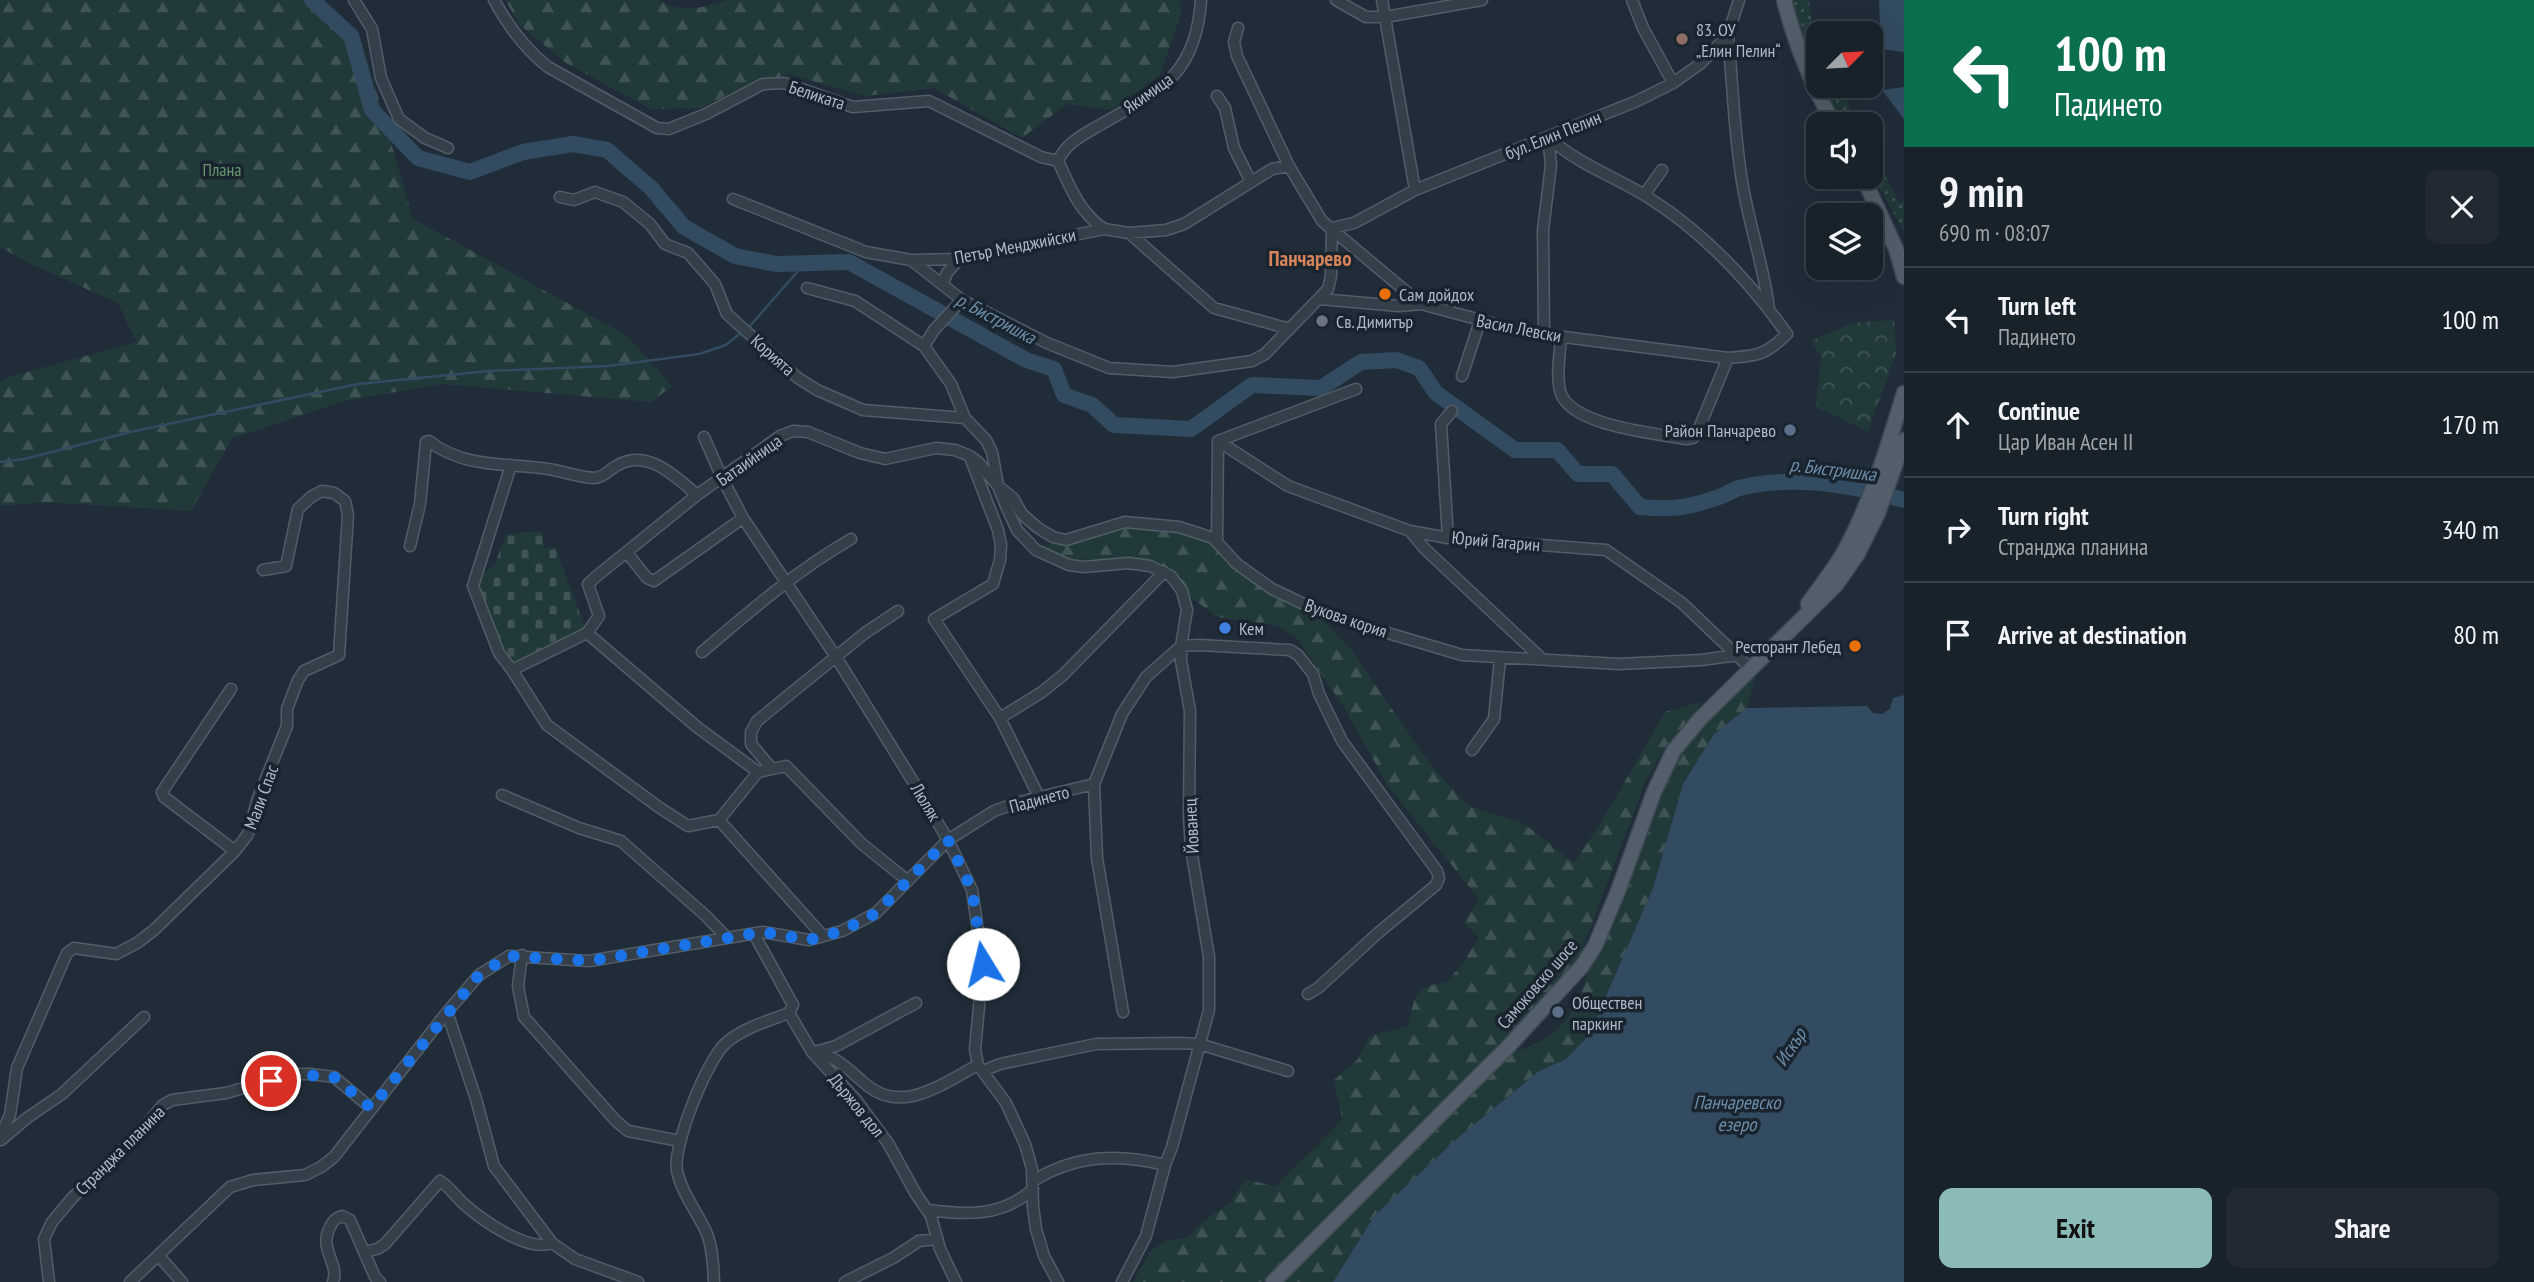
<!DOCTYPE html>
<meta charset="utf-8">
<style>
body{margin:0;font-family:"PT Sans Narrow",sans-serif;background:#212a33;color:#f1f3f6;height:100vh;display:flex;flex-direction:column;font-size:26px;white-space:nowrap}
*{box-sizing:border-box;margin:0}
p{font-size:23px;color:#9fa4a9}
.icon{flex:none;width:38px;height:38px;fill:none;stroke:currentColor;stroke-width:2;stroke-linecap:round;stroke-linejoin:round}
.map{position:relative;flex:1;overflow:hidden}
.drawer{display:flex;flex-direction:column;background:#18222b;width:630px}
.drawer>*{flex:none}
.guide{background:#0b6e4f;color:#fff;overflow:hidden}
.needle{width:46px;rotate:66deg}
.buttons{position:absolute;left:1806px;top:21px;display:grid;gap:14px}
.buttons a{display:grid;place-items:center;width:77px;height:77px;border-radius:14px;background:#18222b;box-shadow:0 7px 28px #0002,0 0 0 2px #363f47;font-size:35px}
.pin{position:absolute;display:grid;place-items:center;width:60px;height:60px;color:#fff;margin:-30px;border:4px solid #fff;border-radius:50%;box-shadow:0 2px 7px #0007}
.me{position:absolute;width:77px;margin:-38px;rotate:351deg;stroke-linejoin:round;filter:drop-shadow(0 0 5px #0008)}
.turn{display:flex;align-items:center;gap:24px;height:147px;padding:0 35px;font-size:32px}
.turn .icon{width:91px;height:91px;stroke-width:2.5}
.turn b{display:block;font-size:49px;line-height:60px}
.round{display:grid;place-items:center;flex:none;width:74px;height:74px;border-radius:14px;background:#212a33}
.headline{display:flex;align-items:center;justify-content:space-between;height:119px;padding:0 35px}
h1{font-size:42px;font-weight:700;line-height:52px}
.button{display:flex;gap:14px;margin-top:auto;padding:14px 35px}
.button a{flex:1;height:80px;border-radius:14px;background:#8bbbb9;color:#111;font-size:28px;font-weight:700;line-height:80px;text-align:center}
.button a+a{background:#212a33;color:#f1f3f6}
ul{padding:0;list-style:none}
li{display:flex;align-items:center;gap:21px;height:105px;padding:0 35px;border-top:2px solid #363f47}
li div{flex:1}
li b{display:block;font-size:26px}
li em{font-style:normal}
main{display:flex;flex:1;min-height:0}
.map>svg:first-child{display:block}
</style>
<main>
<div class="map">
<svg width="1904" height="1282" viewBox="0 0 1904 1282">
<defs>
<pattern id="grass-dots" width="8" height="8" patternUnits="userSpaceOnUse" patternTransform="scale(1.75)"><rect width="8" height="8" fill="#22393a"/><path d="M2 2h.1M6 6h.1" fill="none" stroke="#405455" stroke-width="1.8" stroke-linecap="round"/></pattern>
<pattern id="forest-firs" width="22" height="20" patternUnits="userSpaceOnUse" patternTransform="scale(1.75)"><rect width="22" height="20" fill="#22393a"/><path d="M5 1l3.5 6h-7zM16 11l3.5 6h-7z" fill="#405455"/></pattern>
<pattern id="cemetery-stones" width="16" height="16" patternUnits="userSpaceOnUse" patternTransform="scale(1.75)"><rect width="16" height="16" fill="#22393a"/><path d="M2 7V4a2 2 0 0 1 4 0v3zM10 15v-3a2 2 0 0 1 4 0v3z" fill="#405455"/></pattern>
<pattern id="park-crowns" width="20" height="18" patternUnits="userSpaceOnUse" patternTransform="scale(1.75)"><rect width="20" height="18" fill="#22393a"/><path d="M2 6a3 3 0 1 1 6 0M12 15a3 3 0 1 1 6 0" fill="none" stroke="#405455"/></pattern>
</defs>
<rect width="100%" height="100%" fill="#202d39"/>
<path fill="url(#grass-dots)" d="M 1792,0 L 1809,0 L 1811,18 L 1818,38 L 1818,80 L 1799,29 Z
M 1821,86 L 1840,86 L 1858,124 L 1841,124 Z
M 1871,149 L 1900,204 L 1904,200 L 1904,231 L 1871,174 Z"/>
<path fill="url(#forest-firs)" d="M 0,0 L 318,0 L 360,35 L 413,219 L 626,335 L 672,386 L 651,402 L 441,384 L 345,401 L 232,438 L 191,511 L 45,502 L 0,506 L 0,382 L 12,376 L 137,342 L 118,303 L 33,265 L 0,247 Z
M 505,0 L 658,0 C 681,14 703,8 727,0 L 1180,0 L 1181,15 L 1159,76 L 1111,110 L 1067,104 L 1022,138 L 934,88 L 865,96 L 788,74 L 739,89 L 701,108 L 651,109 L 566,63 L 520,25 Z
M 1147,524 L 1213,538 L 1237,566 L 1316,614 L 1349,647 L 1432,767 L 1469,806 L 1523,823 L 1574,863 L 1601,823 L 1665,712 L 1701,702 L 1693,720 L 1670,740 L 1646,780 L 1580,955 L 1529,1018 L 1268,1282 L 1133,1282 L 1151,1251 L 1166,1241 L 1187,1238 L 1206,1219 L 1229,1204 L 1246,1179 L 1276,1187 C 1297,1163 1322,1144 1342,1119 L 1334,1080 L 1358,1059 L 1370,1036 L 1408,1026 C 1415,997 1413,986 1447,982 L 1465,960 L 1479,937 L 1464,923 L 1479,899 L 1388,786 L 1345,709 L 1297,638 L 1278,626 L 1217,617 L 1150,566 L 1053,556 L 1039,549 L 1055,540 Z
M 1756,674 L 1747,708 L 1714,734 L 1683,784 L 1653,888 L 1589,1035 L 1566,1059 L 1539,1071 L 1460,1136 L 1375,1215 L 1333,1282 L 1283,1282 L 1509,1053 C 1553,1044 1581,1012 1588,968 L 1669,770 L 1705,721 Z"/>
<path fill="url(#cemetery-stones)" d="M 542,531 L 544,548 L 555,547 L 587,633 L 512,670 L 473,586 L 495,564 L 506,534 Z"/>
<path fill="url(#park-crowns)" d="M 1894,320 L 1896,354 L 1868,431 L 1816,407 L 1821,356 L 1811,341 L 1853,323 Z"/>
<path fill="#334b60" d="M 1879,0 L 1904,0 L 1904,52 L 1881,49 Z
M 1904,87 L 1904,119 L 1882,90 Z
M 1904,695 L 1904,1282 L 1333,1282 L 1375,1215 L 1460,1136 L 1539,1071 L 1566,1059 L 1589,1035 L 1653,888 L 1683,784 L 1714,734 L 1747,708 L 1867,706 L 1873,713 L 1882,714 L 1890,709 L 1893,698 Z"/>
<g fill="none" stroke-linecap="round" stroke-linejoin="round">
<path stroke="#334b60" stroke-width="2.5" d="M 749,327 L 805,263
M 0,462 L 24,459 L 130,432 L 358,384 L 489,371 L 608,366 L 699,354 L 726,345 L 743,331"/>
<path stroke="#334b60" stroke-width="16" d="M 312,0 L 351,36 L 372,110 L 418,158 L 470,172 L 523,152 L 573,144 L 607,150 L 651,188 L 684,227 L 735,256 L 776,264 L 849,262 L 1026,360 L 1054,369 L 1064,395 L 1092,405 L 1114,425 L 1191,429 L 1252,385 L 1321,388 L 1361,362 L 1396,360 L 1419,368 L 1436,393 L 1515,450 L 1557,450 L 1578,474 L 1612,474 L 1640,507 C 1672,510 1688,508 1719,497 C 1727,494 1735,488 1744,487 C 1796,475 1853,485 1904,500"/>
<g stroke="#515d67" stroke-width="13">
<path id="minor" d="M 354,0 L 372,29 L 381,78 L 399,119 L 425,138 L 448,148
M 494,0 C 508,26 525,49 548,67 L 657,128 L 669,129 L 706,114 L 763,84 L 784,83 L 853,107 L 929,101 L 1041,157 L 1058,161
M 1336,0 L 1366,17 L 1385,17 L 1482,0
M 1382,0 L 1415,190
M 1632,0 L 1643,28 L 1673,83
M 1238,28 L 1234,42 L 1237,56 L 1289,166 L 1322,221 L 1421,304 L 1525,332 L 1728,358 C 1757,356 1766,355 1787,334 C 1750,282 1703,232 1649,198 C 1616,177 1577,164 1548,137
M 1728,35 C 1733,86 1734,137 1743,187 C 1750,228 1764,267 1769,309
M 1217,96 L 1225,108 L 1234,148 L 1251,182
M 1058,161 C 1065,145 1079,137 1093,129 C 1155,93 1196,79 1201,0
M 1058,161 C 1070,187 1079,212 1104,229
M 1644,195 L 1662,170
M 560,197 L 574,200 L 595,192 L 623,202 L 650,224 L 665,244 L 688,253 L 715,284 L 727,314 L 798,378 L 817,390 L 863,410 L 965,418 L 986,440 L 992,452 L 998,486 L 1006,506 L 1017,530 L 1036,550 L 1069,565 L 1084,567 L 1128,563 L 1150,566 L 1171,576 L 1182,591 L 1187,610 L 1181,646 L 1181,661 L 1190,711 L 1189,817 L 1191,849 L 1209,957 L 1209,1010 L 1172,1147 L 1165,1165 L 1146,1236 L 1122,1282
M 733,199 L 866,252 L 911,260 L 959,259 L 1104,229 L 1129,233 L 1166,230 L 1184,224 L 1272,169 L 1289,166
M 1332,228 L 1354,223 L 1415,190 L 1637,101 L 1673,83 L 1700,64 L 1728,35 L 1739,0
M 1129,233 L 1214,308 L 1290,329
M 911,260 L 962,300 L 1047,343 L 1109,368 L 1173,372 L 1252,361 L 1265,354 L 1328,289 L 1331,276 L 1332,228
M 943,283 L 947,273 L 959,259
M 807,288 L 855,301 L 924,346 L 951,384 L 965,418
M 1320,299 L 1399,306 L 1421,304
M 1544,335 L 1543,230 L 1551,165 L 1548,137
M 1561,337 C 1560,354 1556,374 1560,391 C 1569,426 1655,433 1686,439 L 1693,438 L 1697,433 L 1728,358
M 924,346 L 934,330 L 962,300
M 1462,376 L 1480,321
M 704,437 L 722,478 L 743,518 L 836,657 L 906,770 L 948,840 L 972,890 L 983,964 L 975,1049 L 978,1065 L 1006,1103 L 1025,1144 L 1032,1169 L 1033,1207 L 1036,1229 L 1044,1256 L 1058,1282
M 1218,441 L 1288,486 L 1410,531 L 1448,538 L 1606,550 L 1682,603 L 1751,669
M 971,460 L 998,530 L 1001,545 L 1000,560 L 993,584 L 934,619 L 1000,718 L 1039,797
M 511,465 L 473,586 L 499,653 L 512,670
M 1410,531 L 1425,549 L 1541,658
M 1448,538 L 1441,424 L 1452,411
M 1217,542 L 1218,441 L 1356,389
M 410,546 L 420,504 L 426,442 L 429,441 C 463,468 507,463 548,469 C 563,471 580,478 595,478 C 604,477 610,469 618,465 C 648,448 677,478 697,495
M 627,553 L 647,578 L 654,581 L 743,518
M 587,633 L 512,670 L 547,725 L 660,808 L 688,826 L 719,820
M 702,652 C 750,611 796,571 851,539
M 231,689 L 162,792 L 164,797 L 235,851
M 1000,718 L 1042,692 L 1063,675 L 1164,572
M 1472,750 L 1494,719 L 1500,659
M 771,768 L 751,744 L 751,732 L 757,721 L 865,633 L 898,611
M 758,772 L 719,820 L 823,936
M 1094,784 L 1097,858 L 1123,1012
M 502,795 L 579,828 L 621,841 L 706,916 L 727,938
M 908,881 L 862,844 L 786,766 L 758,772 L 697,727 L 587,633 L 599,616 L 588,584 L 598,575 L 697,495 L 780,436 L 793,431 L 808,432 L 860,453 L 885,459 L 936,448 L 955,450 L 970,456 L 979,463 L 998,486 L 1013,498 L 1022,514 L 1038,528 L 1053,537 L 1066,540 L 1125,522 L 1179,527 L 1213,538 L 1237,564 L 1272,589 L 1327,615 L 1462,655 L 1619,664 L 1701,660 L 1738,655
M 754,934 L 793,1005 L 789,1013 L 812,1052 L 857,1101 L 888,1143 L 916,1194 L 931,1216 L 940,1249 L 956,1282
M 522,955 L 518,986 L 524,1017 L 616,1121 L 628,1131 L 680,1141
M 447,1012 L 476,1099 L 494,1166 L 552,1243 L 575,1259 L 638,1282
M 818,1051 L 836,1046 L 916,1003
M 812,1052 C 836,1056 846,1067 863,1082 C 901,1117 941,1084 978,1065
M 983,1071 L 1000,1064 L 1096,1044 L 1180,1043 L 1199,1044 L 1288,1071
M 4,1137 L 4,1128 L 10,1115 L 17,1068 L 67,953 L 74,948 L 116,954 L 137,943 L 154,930 L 235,851 L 248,834 L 258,798 L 287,726 L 287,709 L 298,680 L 304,671 L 339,655 L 348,515 L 345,501 L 334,493 L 322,491 L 311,497 L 298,509 L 286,566 L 263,570
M 1,1140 L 27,1118 L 62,1094 L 144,1017
M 1033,1181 C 1075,1155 1118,1153 1165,1165
M 928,1210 C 967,1215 1002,1217 1033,1189
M 364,1252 L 377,1249 L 385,1244 L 440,1181 C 450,1187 456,1197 464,1204 C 482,1220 528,1253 552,1243
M 158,1255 L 182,1282
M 49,1282 L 44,1239 L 52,1222 L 73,1197 L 137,1136 L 163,1105 L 172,1100 L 226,1093 L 293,1074 L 310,1074 L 334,1077 L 371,1108
M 130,1282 L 230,1187 L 253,1180 L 305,1175 L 321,1167 L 334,1157 L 447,1012 L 479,975 L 509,956 L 589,961 L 763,932 L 809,940 L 842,931 L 876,913 L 948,840 L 994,811 L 1016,803 L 1094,784 L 1122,714 L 1146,677 L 1181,646 L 1199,645 L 1290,650 L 1298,655 L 1313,674 L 1319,694 L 1342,741 L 1437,871 L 1439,878 L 1436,885 L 1378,933 L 1318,988 L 1308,994
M 333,1282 C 340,1264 318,1249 330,1227 C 333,1221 335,1218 342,1216 L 350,1220 L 375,1277 L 380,1282
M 714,1282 C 713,1266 713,1249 707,1234 C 698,1213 682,1194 677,1171 C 672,1147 707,1059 726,1043 C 743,1028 768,1021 789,1013
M 845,1282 L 893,1258 L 919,1241 L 937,1239"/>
</g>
<g stroke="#3d4853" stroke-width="17">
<path id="major" d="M 1784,0 C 1795,44 1812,85 1834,124
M 1863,177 L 1896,249 L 1904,277
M 1808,604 C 1820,586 1835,569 1845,550 C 1871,502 1888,446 1904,393
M 1273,1282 L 1508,1047 L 1582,966 L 1595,946 L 1618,891 L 1654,792 L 1674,750 L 1700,719 L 1836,585 L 1857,555 L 1878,513 L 1904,440"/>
</g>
<use href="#minor" stroke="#343f49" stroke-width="10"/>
<use href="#major" stroke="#525e69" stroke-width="14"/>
</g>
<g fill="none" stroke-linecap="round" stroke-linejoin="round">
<path stroke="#1a73e8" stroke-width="12" stroke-dasharray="0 21.6" d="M 271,1081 L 293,1074 L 334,1077 L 371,1108 L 479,975 L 509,956 L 589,961 L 763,932 L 809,940 L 842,931 L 876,913 L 948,840 L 972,890 L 983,964"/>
</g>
<circle fill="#8d6e63" stroke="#19242e" stroke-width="2.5" cx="1682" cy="39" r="7"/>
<g fill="#e8710a" stroke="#19242e" stroke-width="2.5">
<circle cx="1385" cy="294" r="7"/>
<circle cx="1855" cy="646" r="7"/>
</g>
<circle fill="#6b7280" stroke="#19242e" stroke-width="2.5" cx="1322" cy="321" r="7"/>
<g fill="#5c6f8a" stroke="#19242e" stroke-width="2.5">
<circle cx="1790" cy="430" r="7"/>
<circle cx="1558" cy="1012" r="7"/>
</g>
<circle fill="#3f7fe0" stroke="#19242e" stroke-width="2.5" cx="1225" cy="628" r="7"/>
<g text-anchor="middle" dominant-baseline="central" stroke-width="7" stroke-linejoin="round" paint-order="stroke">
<g font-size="18" fill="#aebac6" stroke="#19242e" text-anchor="start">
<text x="1696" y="29">83. ОУ<tspan x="1696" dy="21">„Елин Пелин“</tspan></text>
<text x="1399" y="294">Сам дойдох</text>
<text x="1336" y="321">Св. Димитър</text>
<text x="1776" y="430" text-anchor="end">Район Панчарево</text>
<text x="1239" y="628">Кем</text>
<text x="1841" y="646" text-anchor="end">Ресторант Лебед</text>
<text x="1572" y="1002">Обществен<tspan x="1572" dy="21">паркинг</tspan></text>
</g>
<g font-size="18" fill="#aebac6" stroke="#19242e">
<text transform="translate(1148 93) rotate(-35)">Якимица</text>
<text transform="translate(817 95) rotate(18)">Беликата</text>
<text transform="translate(1553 135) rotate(-22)">бул. Елин Пелин</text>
<text transform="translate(1015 246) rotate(-11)">Петър Менджийски</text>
<text transform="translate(1519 328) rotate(11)">Васил Левски</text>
<text transform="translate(773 355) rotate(42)">Корията</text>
<text transform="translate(749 460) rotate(-35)">Батаийница</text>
<text transform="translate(1496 541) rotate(5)">Юрий Гагарин</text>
<text transform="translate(1346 618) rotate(19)">Вукова кория</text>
<text transform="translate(261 797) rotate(-70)">Мали Спас</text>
<text transform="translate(1039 799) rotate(-15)">Падинето</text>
<text transform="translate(926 802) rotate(59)">Люляк</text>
<text transform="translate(1191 826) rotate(-93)">Йованец</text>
<text transform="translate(1537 984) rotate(-49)">Самоковско шосе</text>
<text transform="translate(857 1105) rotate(51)">Държов дол</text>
<text transform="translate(120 1150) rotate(-45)">Странджа планина</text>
</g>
<g font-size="18" fill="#66966c" stroke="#19242e">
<text x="222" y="169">Плана</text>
</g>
<g font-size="19" font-style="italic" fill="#6e8eaa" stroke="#19242e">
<text transform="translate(996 318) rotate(28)">р. Бистришка</text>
<text transform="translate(1833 469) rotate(7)">р. Бистришка</text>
<text transform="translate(1790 1047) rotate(-57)">Искър</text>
<text x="1737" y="1102">Панчаревско<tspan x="1737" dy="22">езеро</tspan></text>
</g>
<g font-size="21" font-weight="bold" fill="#d5835a" stroke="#19242e">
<text x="1310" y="258">Панчарево</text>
</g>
</g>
</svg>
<div class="buttons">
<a><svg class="needle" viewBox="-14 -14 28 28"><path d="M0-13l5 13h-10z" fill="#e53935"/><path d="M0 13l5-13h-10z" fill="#9fa4a9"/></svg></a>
<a><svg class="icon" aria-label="sound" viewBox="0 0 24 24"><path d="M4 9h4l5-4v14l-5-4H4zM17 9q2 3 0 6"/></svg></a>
<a><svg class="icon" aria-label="layers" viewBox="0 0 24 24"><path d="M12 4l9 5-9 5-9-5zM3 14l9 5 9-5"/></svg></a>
</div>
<div class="pin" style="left:271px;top:1081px;background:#d93025"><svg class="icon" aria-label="arrive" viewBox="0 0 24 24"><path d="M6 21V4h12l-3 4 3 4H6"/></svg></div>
<svg class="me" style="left:983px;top:964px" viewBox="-20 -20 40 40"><circle r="19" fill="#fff"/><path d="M0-13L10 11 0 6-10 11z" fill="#1a73e8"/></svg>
</div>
<section class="drawer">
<div class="guide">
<div class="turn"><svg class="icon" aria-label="left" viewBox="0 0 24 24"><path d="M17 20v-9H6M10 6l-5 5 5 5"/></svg><div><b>100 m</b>Падинето</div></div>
</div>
<div class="headline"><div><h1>9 min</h1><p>690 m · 08:07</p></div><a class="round"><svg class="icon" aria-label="close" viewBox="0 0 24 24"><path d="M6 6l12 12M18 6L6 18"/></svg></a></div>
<ul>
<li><svg class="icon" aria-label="left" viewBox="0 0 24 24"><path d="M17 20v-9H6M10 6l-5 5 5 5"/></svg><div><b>Turn left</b><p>Падинето</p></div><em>100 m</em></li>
<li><svg class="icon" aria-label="ahead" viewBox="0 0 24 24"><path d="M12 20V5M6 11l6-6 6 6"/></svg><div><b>Continue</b><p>Цар Иван Асен II</p></div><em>170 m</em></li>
<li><svg class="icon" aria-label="right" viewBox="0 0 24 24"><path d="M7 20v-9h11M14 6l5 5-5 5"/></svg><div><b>Turn right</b><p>Странджа планина</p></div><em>340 m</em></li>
<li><svg class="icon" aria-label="arrive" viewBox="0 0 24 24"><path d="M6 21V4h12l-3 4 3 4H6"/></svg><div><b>Arrive at destination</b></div><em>80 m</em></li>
</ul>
<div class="button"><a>Exit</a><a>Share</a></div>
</section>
</main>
